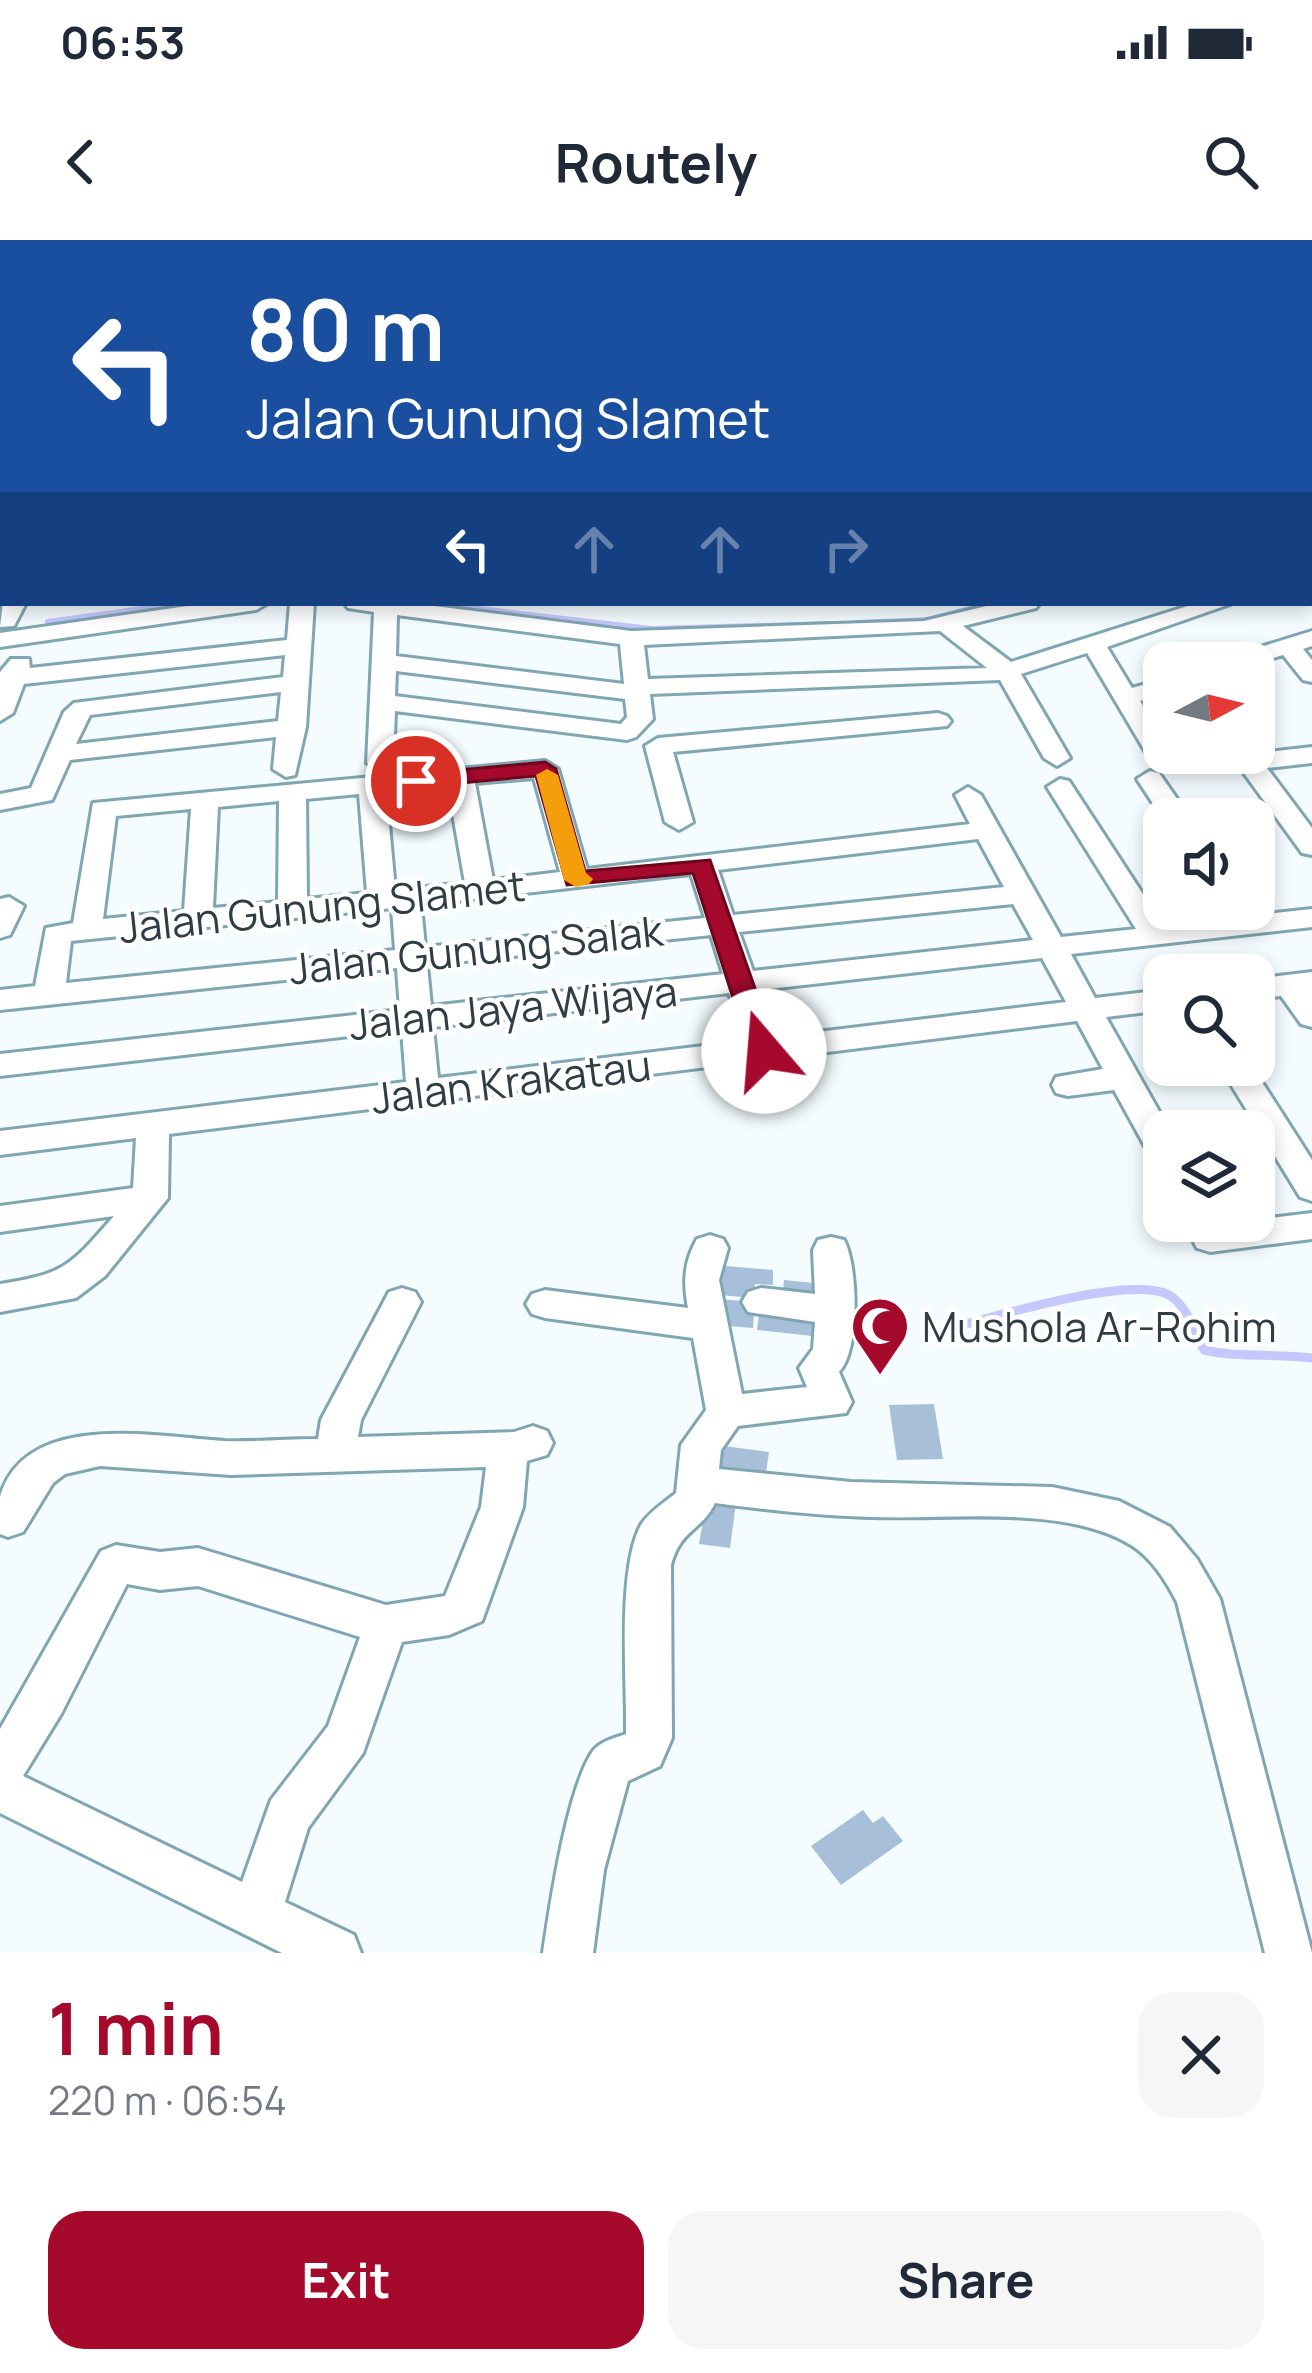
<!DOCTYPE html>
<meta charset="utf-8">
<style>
body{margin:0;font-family:Manrope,sans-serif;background:#f6f6f7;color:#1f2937;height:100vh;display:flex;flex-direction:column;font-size:45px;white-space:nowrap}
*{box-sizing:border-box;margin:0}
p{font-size:39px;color:#747a83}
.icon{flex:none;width:66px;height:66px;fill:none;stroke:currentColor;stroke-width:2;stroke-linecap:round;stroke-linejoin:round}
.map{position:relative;height:1713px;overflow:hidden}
.details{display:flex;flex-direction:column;background:#fff;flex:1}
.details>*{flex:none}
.banner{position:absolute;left:0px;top:0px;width:1314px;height:366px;box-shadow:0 6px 18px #0003;background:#1a4fa0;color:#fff;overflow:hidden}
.needle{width:78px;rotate:83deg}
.controls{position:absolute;left:1143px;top:402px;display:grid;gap:24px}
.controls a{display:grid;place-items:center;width:132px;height:132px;border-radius:24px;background:#fff;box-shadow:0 6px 18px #0003;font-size:60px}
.pin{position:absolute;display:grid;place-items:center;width:102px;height:102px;color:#fff;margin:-51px;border:6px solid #fff;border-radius:50%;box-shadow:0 3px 12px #0007}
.me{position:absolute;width:132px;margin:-66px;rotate:342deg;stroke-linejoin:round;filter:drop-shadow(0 0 9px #0008)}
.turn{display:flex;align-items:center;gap:42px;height:252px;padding:0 48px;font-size:54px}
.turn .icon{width:156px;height:156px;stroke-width:2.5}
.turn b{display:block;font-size:84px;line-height:102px}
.lanes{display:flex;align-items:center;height:114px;padding:0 48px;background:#0003;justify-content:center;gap:60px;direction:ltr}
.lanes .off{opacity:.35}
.round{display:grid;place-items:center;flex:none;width:126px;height:126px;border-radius:36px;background:#f6f6f7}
.head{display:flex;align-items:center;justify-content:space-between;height:204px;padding:0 48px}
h1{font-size:72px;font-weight:700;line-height:90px;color:#a50a2d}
.primary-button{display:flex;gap:24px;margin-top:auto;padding:24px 48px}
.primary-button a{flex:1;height:138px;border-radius:36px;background:#a50a2d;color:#fff;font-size:48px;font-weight:700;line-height:138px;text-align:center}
.primary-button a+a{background:#f6f6f7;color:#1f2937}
.status{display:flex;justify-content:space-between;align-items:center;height:84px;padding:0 60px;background:#fff;direction:ltr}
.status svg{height:33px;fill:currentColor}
header{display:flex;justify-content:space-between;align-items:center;height:156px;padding:0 48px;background:#fff;font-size:54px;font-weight:700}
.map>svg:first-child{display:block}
</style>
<div class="status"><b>06:53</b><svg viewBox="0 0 49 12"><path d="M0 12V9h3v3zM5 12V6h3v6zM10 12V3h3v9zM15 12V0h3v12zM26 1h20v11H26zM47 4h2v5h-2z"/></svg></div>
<header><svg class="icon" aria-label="back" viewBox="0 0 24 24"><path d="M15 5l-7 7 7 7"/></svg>Routely<svg class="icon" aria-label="search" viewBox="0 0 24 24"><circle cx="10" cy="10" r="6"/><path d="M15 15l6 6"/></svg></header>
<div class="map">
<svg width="1312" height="1713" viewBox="0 0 1312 1713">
<rect width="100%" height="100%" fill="#f4fcff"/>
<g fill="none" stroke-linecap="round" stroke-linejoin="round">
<path stroke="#c5c7fd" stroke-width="4.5" d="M 203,0 L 207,3
M 986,3 L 1085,0"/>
<path stroke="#c5c7fd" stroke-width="6" d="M 427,363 L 651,389 L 829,384
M 48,382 L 185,363
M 855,383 L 928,380 L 993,363"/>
<path stroke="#c5c7fd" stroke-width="9" d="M 941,1091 C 986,1079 1130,1034 1169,1055 C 1187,1065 1195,1093 1204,1110 C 1238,1118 1275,1113 1312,1118"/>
</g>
<path fill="#a8bfda" d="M 714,1025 L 773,1030 L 773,1045 L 755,1044 L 754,1058 L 719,1055 L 720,1045 L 713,1044 Z
M 784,1040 L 833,1045 L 831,1066 L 782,1061 Z
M 718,1059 L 755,1062 L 753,1088 L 715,1085 Z
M 768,1066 L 832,1072 L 830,1098 L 757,1090 L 759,1075 L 767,1076 Z
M 934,1164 L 943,1219 L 897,1220 L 889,1165 Z
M 716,1205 L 769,1212 L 765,1240 L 710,1241 Z
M 708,1252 L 737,1256 L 730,1308 L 699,1304 Z
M 863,1570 L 873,1583 L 883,1576 L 903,1601 L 841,1645 L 811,1606 Z"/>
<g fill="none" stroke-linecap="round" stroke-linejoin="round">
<g stroke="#80a6b3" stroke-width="6">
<path id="minor" d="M 0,0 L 40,0 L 42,3 L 3,5 Z
M 94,0 L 121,0 L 92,3 Z
M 144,0 L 164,0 L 166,3 L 146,3 Z
M 245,0 L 264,0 L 243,3 Z
M 532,0 L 548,0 L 550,3 L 534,3 Z
M 585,0 L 678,0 L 680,3 L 583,3 Z
M 782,0 L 798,0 L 798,3 L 782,3 Z
M 808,0 L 844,0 L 806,3 Z
M 1311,16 L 1312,16 L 1312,26 L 1311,26 Z
M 0,33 L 3,34 L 0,44 Z
M 1311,107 L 1312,107 L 1312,118 L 1311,118 Z
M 3,158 L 3,170 L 0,171 L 0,159 Z
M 1311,206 L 1312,206 L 1312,218 L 1311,218 Z
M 3,221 L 3,238 L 0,239 L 0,222 Z
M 1311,307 L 1312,307 L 1312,321 L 1311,321 Z
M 1311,344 L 1312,344 L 1312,358 L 1311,358 Z
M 3,362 L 26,363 L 14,386 L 0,387 Z
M 208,363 L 268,363 L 256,370 L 0,407 L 0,393 Z
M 290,363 L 314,363 L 306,487 L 295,535 L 286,537 L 273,529 L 276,497 L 70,520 L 52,560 L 0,570 L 0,554 L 31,548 L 64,472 L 74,463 L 283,437 L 285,415 L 24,444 L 13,473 L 0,481 L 0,432 L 11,419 L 29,419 L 30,428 L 287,400 ZM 281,452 L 278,481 L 76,504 L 90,475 Z
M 344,363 L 411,363 L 631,391 L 924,381 L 999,363 L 1040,363 L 1036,368 L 963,386 L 1011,422 L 1197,363 L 1233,363 L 1107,407 L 1132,448 L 1164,439 L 1164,454 L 1140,461 L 1164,500 L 1164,513 L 1174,516 L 1161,524 L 1148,516 L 1087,413 L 1021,434 L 1070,518 L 1057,526 L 1044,518 L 1000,440 L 650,454 L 653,479 L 636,497 L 627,500 L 395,471 L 393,523 L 380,531 L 367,523 L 374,372 L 348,368 ZM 397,375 L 620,404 L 624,444 L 396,416 ZM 940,391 L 987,428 L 648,439 L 644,405 ZM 396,431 L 625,459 L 627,477 L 621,484 L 395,456 Z
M 1312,391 L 1312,406 L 1303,409 L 1312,420 L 1312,442 L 1303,440 L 1283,415 L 1254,424 L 1222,423 L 1225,418 Z
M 938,473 L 947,476 L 951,481 L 947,486 L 673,512 L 693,582 L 679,590 L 665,582 L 645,506 L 658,498 Z
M 1312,507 L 1312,523 L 1267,528 L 1312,588 L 1312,615 L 1302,613 L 1236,522 L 1249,514 Z
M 545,521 L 558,529 L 587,629 L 970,584 L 955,555 L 968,547 L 981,555 L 1061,697 L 1136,689 L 1047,547 L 1060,539 L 1069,541 L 1163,685 L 1312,669 L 1312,687 L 1071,714 L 1095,758 L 1164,750 L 1164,770 L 1106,777 L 1170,891 L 1164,891 L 1164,923 L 1152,919 L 1114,850 L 1068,856 L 1056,853 L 1052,845 L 1056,837 L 1103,829 L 1077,781 L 169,894 L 168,958 L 105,1036 L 76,1058 L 0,1072 L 0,1044 C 66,1034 71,1025 114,976 L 0,992 L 0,966 L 133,948 L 136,898 L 0,915 L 0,891 L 406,842 L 402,790 L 0,836 L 0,814 L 400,770 L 397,728 L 0,770 L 0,750 L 35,746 L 46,688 L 73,683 L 93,563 ZM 534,538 L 560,632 L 493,640 L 475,543 ZM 448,546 L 465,643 L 395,650 L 386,551 ZM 359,554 L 367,653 L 307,659 L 306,559 ZM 279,561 L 278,662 L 213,668 L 218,567 ZM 191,569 L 184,671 L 103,679 L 116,576 ZM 978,599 L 1004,647 L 733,675 L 718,630 ZM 691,634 L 705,678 L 425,707 L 421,665 ZM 1013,664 L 1033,700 L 753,731 L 739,692 ZM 392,668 L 395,710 L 66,743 L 71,701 ZM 711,695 L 723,734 L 431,766 L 427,725 ZM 1042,718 L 1066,762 L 776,797 L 759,750 ZM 729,753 L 745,801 L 438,838 L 433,787 Z
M 1150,531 L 1159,533 L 1191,579 L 1164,580 L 1137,539 Z
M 9,657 L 24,666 L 10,695 L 0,698 L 0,659 Z
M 1312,732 L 1312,787 L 1301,784 L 1281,756 L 1254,759 L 1254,739 Z
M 1219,825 L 1251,825 L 1312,920 L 1312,961 L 1300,957 Z
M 1312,973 L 1312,999 L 1210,1012 L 1197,1008 L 1183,981 L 1220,984 Z
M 710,995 L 723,999 L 728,1008 L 719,1040 L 742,1154 L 807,1147 L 799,1128 L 813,1109 L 815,1082 L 748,1072 L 742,1062 L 748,1052 L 761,1048 L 815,1054 L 813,1010 L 818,1000 L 831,997 L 844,1000 C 858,1026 860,1111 839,1132 L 852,1162 L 846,1173 L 738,1186 L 721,1210 L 719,1229 L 851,1242 L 1052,1247 L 1119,1261 L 1170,1287 L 1197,1319 L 1220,1359 L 1312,1713 L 1265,1713 L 1177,1362 C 1166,1341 1152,1318 1131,1305 C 1064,1264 950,1280 873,1277 C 821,1276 768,1270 715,1263 C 701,1292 681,1288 671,1325 L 672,1498 L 660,1526 L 628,1541 L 604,1630 L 593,1713 L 543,1713 C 550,1665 567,1549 593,1511 C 601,1501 615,1498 626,1494 C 627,1441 617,1329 641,1285 C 649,1272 665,1262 676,1253 L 681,1205 L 706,1170 L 693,1098 L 545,1078 L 532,1074 L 526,1064 L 532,1054 L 545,1050 L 688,1068 C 683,1042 684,1022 697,999 Z
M 402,1048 L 415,1052 L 421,1062 L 361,1180 L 358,1197 L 514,1192 L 533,1186 L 547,1191 L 553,1203 L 547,1215 L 527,1221 L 523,1267 L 482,1381 L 449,1395 L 402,1402 L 363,1513 L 308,1588 L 285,1662 L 354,1695 L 361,1713 L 282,1713 L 0,1573 L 0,1489 L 101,1311 L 116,1305 L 160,1312 L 198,1308 L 386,1365 L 445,1356 L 481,1267 L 486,1227 L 231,1235 L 100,1226 L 65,1234 L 53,1243 L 23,1292 L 8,1297 L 0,1294 C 0,1283 0,1267 0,1257 C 25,1169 159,1197 225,1201 C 255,1202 287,1199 318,1199 L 321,1180 L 389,1052 ZM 127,1344 L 160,1350 L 198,1346 L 360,1397 L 328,1486 L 271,1560 L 242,1642 L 23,1536 L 61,1474 Z"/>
</g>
<use href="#minor" fill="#fff" fill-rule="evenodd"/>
</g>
<path fill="#a50a2d" stroke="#6b061d" stroke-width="3" d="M 545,522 L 556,529 L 585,631 L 710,620 L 777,811 L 773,817 L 764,819 L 750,811 L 693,633 L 567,645 L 536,536 L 416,547 L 404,541 L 416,534 Z"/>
<path fill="#f59e0b" d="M 547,529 L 558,535 L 586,633 L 593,639 L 589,644 L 576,647 L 564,640 L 536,535 Z"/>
<defs>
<g id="mosque-pin" transform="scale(3)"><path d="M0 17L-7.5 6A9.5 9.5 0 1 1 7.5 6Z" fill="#a50a2d" stroke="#fff"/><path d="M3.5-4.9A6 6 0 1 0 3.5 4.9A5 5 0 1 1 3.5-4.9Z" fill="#fff"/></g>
</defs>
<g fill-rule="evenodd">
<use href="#mosque-pin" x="880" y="1086"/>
</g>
<g text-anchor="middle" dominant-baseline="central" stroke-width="9" stroke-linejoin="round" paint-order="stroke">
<g font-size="42" fill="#2e3e44" stroke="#fff">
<text transform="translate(322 666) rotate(-6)">Jalan Gunung Slamet</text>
<text transform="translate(476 709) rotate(-6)">Jalan Gunung Salak</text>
<text transform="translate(513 767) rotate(-6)">Jalan Jaya Wijaya</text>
<text transform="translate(511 841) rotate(-7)">Jalan Krakatau</text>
</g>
<g font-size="42" fill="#2e3e44" stroke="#fff" text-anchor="start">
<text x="922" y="1086">Mushola Ar-Rohim</text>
</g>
</g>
</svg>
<div class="controls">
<a><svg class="needle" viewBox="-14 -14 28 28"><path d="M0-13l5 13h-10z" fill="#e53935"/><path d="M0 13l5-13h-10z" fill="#747a83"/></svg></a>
<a><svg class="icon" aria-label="sound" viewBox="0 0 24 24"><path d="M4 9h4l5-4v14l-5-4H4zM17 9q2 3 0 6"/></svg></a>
<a><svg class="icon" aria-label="search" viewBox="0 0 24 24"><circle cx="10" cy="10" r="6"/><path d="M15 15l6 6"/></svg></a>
<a><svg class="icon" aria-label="layers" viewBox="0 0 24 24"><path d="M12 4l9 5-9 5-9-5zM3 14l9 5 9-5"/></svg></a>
</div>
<div class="pin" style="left:416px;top:541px;background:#d93025"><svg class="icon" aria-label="arrive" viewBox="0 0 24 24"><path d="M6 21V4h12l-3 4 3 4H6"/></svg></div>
<svg class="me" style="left:764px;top:811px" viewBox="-20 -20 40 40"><circle r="19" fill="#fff"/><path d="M0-13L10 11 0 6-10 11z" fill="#a50a2d"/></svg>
<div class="banner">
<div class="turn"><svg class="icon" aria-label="left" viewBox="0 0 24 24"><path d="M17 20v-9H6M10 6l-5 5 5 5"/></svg><div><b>80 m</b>Jalan Gunung Slamet</div></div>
<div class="lanes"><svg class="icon" aria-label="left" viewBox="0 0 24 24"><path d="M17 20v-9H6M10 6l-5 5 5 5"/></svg><svg class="icon off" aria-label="ahead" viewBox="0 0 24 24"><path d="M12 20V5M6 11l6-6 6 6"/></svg><svg class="icon off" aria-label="ahead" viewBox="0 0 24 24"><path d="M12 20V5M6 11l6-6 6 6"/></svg><svg class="icon off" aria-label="right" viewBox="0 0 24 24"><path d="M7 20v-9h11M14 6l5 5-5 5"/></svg></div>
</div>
</div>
<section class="details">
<div class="head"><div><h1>1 min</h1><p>220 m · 06:54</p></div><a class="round"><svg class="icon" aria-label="close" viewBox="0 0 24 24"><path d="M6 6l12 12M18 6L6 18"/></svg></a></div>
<div class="primary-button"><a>Exit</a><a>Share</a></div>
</section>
